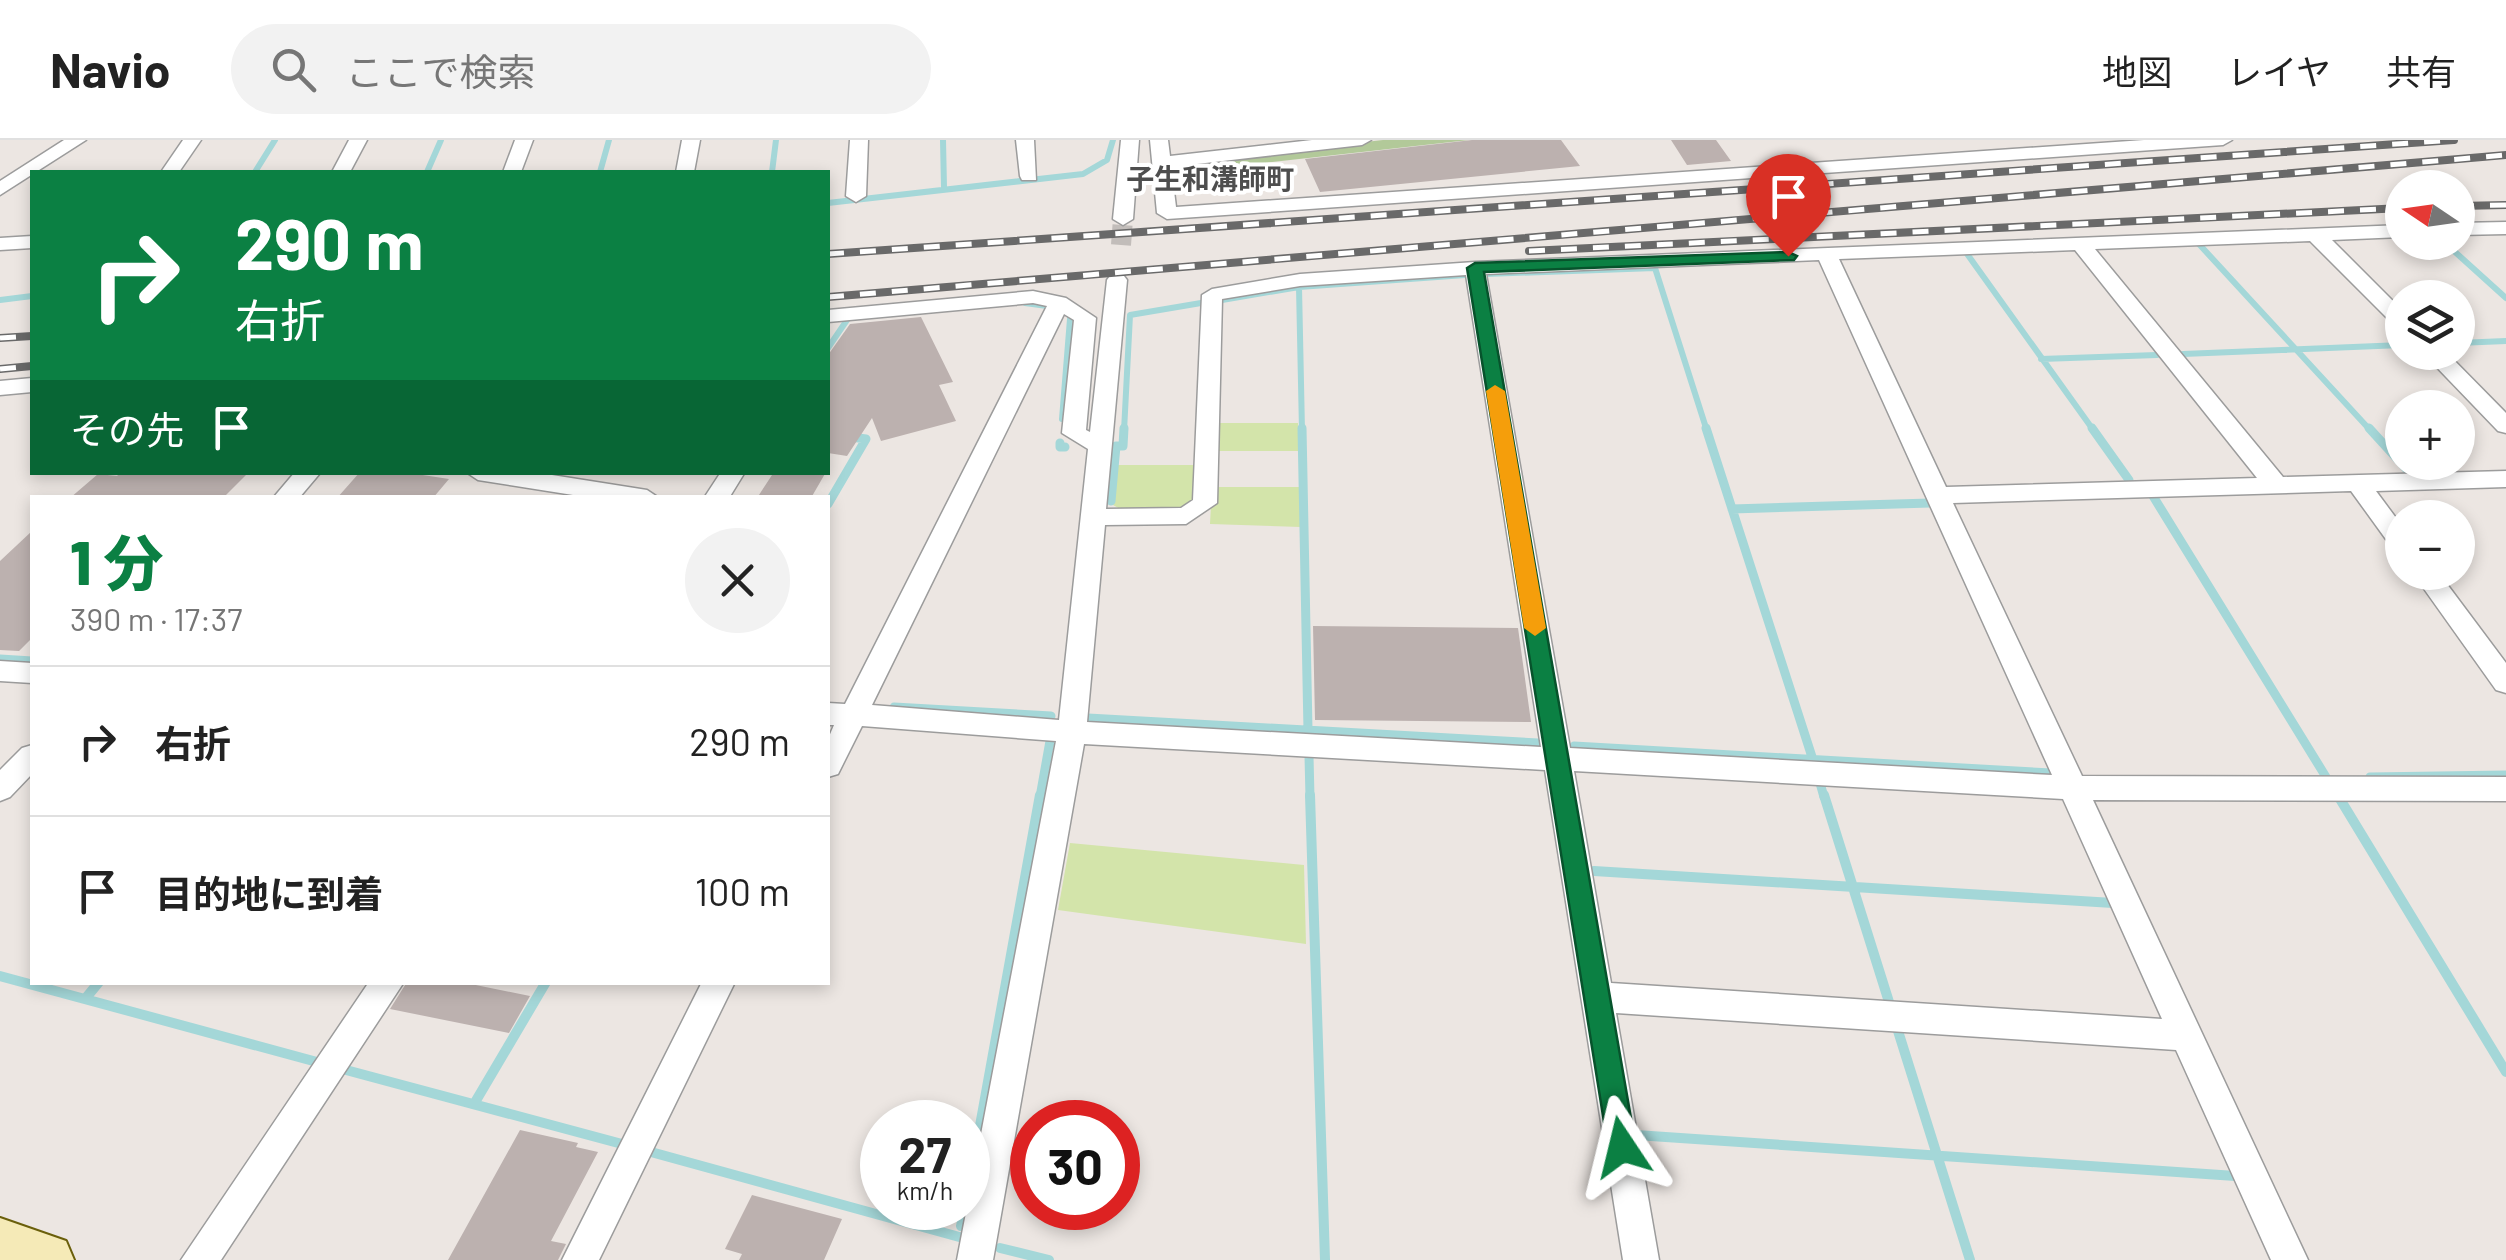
<!DOCTYPE html>
<html lang="ja">
<meta charset="utf-8">
<style>
body{margin:0;font-family:Barlow,"Noto Sans JP",sans-serif;background:#f2f2f2;color:#222;height:100vh;display:flex;flex-direction:column;font-size:38px;white-space:nowrap}
*{box-sizing:border-box;margin:0}
p{font-size:32px;color:#767676}
.icon{flex:none;width:55px;height:55px;fill:none;stroke:currentColor;stroke-width:2;stroke-linecap:round;stroke-linejoin:round}
.map{position:relative;flex:1;overflow:hidden}
.details{position:absolute;left:30px;top:355px;width:800px;height:490px;display:flex;flex-direction:column;background:#fff;border-radius:0px;box-shadow:0 5px 15px #0003}
.details>*{flex:none}
.guide{position:absolute;left:30px;top:30px;width:800px;height:305px;border-radius:0px;box-shadow:0 5px 15px #0003;background:#0b8043;color:#fff;overflow:hidden}
.needle{width:65px;rotate:283deg}
.fabs{position:absolute;left:2385px;top:30px;display:grid;gap:20px}
.fabs a{display:grid;place-items:center;width:90px;height:90px;border-radius:50%;background:#fff;box-shadow:0 5px 15px #0003;font-size:50px}
.speed{position:absolute;left:860px;top:960px;display:flex;gap:20px;font-size:50px;font-weight:700;text-align:center}
.speed>*{display:grid;place-content:center;width:130px;height:130px;border-radius:50%;background:#fff;box-shadow:0 5px 15px #0003;line-height:1}
.speed small{font-size:25px;font-weight:400}
.speed .limit{border:15px solid #d22;background:#fff;color:#111}
.pin{position:absolute;display:grid;place-items:center;width:85px;height:85px;color:#fff;margin:-102px -42px;border-radius:50% 50% 50% 0;rotate:-45deg;box-shadow:0 0 10px #0007}
.pin .icon{rotate:45deg}
.me{position:absolute;width:110px;margin:-55px;rotate:350deg;stroke-linejoin:round;filter:drop-shadow(0 0 8px #0008)}
.turn{display:flex;align-items:center;gap:35px;height:210px;padding:0 40px;font-size:45px}
.turn .icon{width:130px;height:130px;stroke-width:2.5}
.turn b{display:block;font-size:70px;line-height:85px}
.then{display:flex;align-items:center;height:95px;padding:0 40px;background:#0003;gap:20px;font-size:38px}
.round{display:grid;place-items:center;flex:none;width:105px;height:105px;border-radius:52px;background:#f2f2f2}
.overview{display:flex;align-items:center;justify-content:space-between;height:170px;padding:0 40px}
h1{font-size:60px;font-weight:800;line-height:75px;color:#0b8043}
ul{padding:0;list-style:none}
li{display:flex;align-items:center;gap:30px;height:150px;padding:0 40px;border-top:2px solid #e0e0e0}
li div{flex:1}
li b{display:block;font-size:38px}
li em{font-style:normal}
header{display:flex;align-items:center;gap:60px;box-sizing:border-box;height:140px;padding:0 50px;background:#fff;border-bottom:2px solid #e0e0e0}
header strong{font-size:48px}
nav{display:flex;gap:55px;margin-inline-start:auto;font-size:35px}
.search{width:700px;height:90px;background:#f2f2f2;display:flex;align-items:center;gap:25px;box-sizing:border-box;padding:0 35px;border-radius:55px;color:#767676;font-size:38px}
.map>svg:first-child{display:block}
</style>
<header>
<strong>Navio</strong>
<div class="search"><svg class="icon" aria-label="search" viewBox="0 0 24 24"><circle cx="10" cy="10" r="6"/><path d="M15 15l6 6"/></svg>ここで検索</div>
<nav><a>地図</a><a>レイヤ</a><a>共有</a></nav>
</header>
<div class="map">
<svg width="2506" height="1120" viewBox="0 0 2506 1120">
<rect width="100%" height="100%" fill="#ece6e2"/>
<path fill="#d3e4aa" d="M 1215,283 L 1298,283 L 1299,311 L 1214,311 Z
M 1117,325 L 1195,325 L 1193,364 L 1186,370 L 1122,370 L 1113,365 Z
M 1212,347 L 1300,347 L 1301,387 L 1210,384 Z
M 1070,703 L 1304,725 L 1306,804 L 1058,770 Z"/>
<path fill="#b2c999" d="M 1383,0 L 1469,0 L 1173,33 L 1172,28 L 1180,23 Z"/>
<g fill="none" stroke-linecap="round" stroke-linejoin="round">
<path stroke="#a4d7d8" stroke-width="6" d="M 943,0 L 944,47
M 255,32 L 275,0
M 427,32 L 441,0
M 600,32 L 609,0
M 772,32 L 776,0
M 828,63 L 1083,34 L 1107,20 L 1113,0
M 2444,102 L 2506,158
M 2198,103 L 2371,291
M 1958,112 L 1965,111 L 2094,291
M 1485,134 L 1655,128 L 1707,291
M 1299,147 L 1302,291
M 0,160 L 32,156
M 1222,160 L 1299,147 L 1465,135
M 1025,163 L 1047,166
M 2458,203 L 2506,201
M 828,208 L 847,180
M 2183,214 L 2402,205
M 2041,219 L 2157,215
M 1062,279 L 1070,179
M 1124,291 L 1130,175 L 1201,163"/>
<path stroke="#a4d7d8" stroke-width="9" d="M 1302,288 L 1308,590
M 1706,288 L 1813,620
M 2092,288 L 2129,340
M 2369,288 L 2411,334
M 828,294 L 866,299 L 828,364
M 1060,303 L 1060,307 L 1065,307
M 2153,356 L 2326,637
M 1111,361 L 1116,306 L 1123,306 L 1124,288
M 1732,369 L 1930,363
M 0,519 L 32,521
M 894,567 L 1051,576
M 1088,578 L 1538,603
M 1574,606 L 2051,633
M 1309,616 L 1310,657
M 2370,637 L 2506,635
M 1820,643 L 1824,657
M 1040,657 L 1050,601"/>
<path stroke="#a4d7d8" stroke-width="10" d="M 1310,655 L 1325,1120
M 1824,655 L 1889,862
M 2340,659 L 2506,932
M 1594,731 L 2113,763
M 0,836 L 317,922
M 85,859 L 99,842
M 1898,891 L 1970,1120
M 346,930 L 622,1004
M 474,964 L 546,842
M 1636,995 L 2235,1036
M 651,1012 L 963,1098
M 968,1052 L 1040,655
M 961,1086 L 965,1068
M 1000,1108 L 1049,1120"/>
</g>
<path fill="#bcb1af" d="M 1472,0 L 1561,0 L 1580,26 L 1320,52 L 1305,19 Z
M 1671,0 L 1716,0 L 1731,21 L 1687,25 Z
M 921,177 L 953,242 L 939,245 L 956,281 L 881,301 L 872,278 L 847,316 L 828,313 L 828,215 L 850,184 Z
M 121,332 L 249,332 L 223,358 L 70,358 L 98,334 L 117,336 Z
M 360,332 L 403,332 L 449,339 L 433,358 L 337,358 Z
M 774,332 L 826,332 L 811,358 L 757,358 Z
M 32,391 L 32,498 L 19,511 L 0,510 L 0,421 Z
M 1313,486 L 1518,488 L 1531,582 L 1315,580 Z
M 407,842 L 461,842 L 530,856 L 509,893 L 390,869 Z
M 520,990 L 578,1003 L 576,1007 L 598,1012 L 551,1101 L 566,1104 L 558,1120 L 448,1120 Z
M 752,1055 L 842,1079 L 824,1120 L 739,1120 L 742,1114 L 725,1109 Z"/>
<g fill="none" stroke-linecap="round" stroke-linejoin="round">
<path stroke="#c2bdba" stroke-width="20" stroke-dasharray="20 10" stroke-linecap="butt" d="M 1121,105 L 1123,79"/>
<g stroke="#9c9c9c" stroke-width="3">
<path id="street" d="M 64,0 L 86,0 L 0,55 L 0,41 Z
M 183,0 L 201,0 L 179,32 L 161,32 Z
M 349,0 L 367,0 L 350,32 L 332,32 Z
M 515,0 L 533,0 L 521,32 L 503,32 Z
M 682,0 L 700,0 L 694,32 L 676,32 Z
M 850,0 L 868,0 L 866,56 L 856,62 L 846,56 Z
M 1016,0 L 1034,0 L 1036,40 L 1022,40 L 1020,36 Z
M 1121,0 L 1139,0 L 1133,79 L 1123,85 L 1113,79 Z
M 1150,0 L 1168,0 L 1170,16 L 1312,0 L 1371,0 L 1362,5 L 1171,27 L 1176,67 L 2144,0 L 2232,0 L 2223,5 L 1167,79 L 1157,73 Z
M 2506,82 L 2506,94 L 2458,95 L 2458,83 Z
M 2402,85 L 2402,97 L 2332,100 L 2402,170 L 2402,188 L 2395,186 L 2310,101 L 2095,109 L 2283,337 L 2506,331 L 2506,347 L 2376,351 L 2402,386 L 2402,411 L 2393,409 L 2351,351 L 1953,363 L 2082,636 L 2506,637 L 2506,661 L 2093,660 L 2308,1120 L 2271,1120 L 2176,910 L 1616,873 L 1659,1120 L 1623,1120 L 1545,630 L 1084,604 L 993,1120 L 957,1120 L 1056,601 L 862,586 L 838,634 L 828,637 L 828,599 L 834,585 L 828,585 L 828,563 L 845,564 L 1047,166 L 1033,163 L 828,182 L 828,170 L 1033,151 L 1066,158 L 1096,178 L 1086,290 L 1090,292 L 1107,140 L 1110,136 L 1124,136 L 1127,140 L 1106,369 L 1181,368 L 1193,360 L 1202,155 L 1212,149 L 1300,134 L 1475,122 ZM 2075,110 L 2257,338 L 1946,347 L 1839,119 ZM 1819,120 L 2052,635 L 1570,608 L 1486,134 ZM 1466,135 L 1541,607 L 1087,582 L 1105,385 L 1186,384 L 1217,363 L 1222,159 L 1300,146 ZM 1064,174 L 1074,180 L 1062,293 L 1088,309 L 1059,580 L 872,565 ZM 1574,631 L 2063,659 L 2162,879 L 1611,843 Z
M 32,96 L 32,108 L 0,110 L 0,98 Z
M 2422,212 L 2446,212 L 2506,273 L 2506,293 L 2498,291 Z
M 32,238 L 32,252 L 0,255 L 0,241 Z
M 295,332 L 321,332 L 299,358 L 273,358 Z
M 466,332 L 533,332 L 647,350 L 659,358 L 592,358 L 478,340 Z
M 721,332 L 745,332 L 729,358 L 704,358 Z
M 2412,432 L 2438,432 L 2506,523 L 2506,553 L 2496,550 Z
M 0,521 L 32,523 L 32,543 L 0,541 Z
M 32,605 L 32,634 L 10,657 L 0,661 L 0,630 L 22,608 Z
M 369,842 L 404,842 L 221,1120 L 181,1120 Z
M 702,842 L 735,842 L 599,1120 L 562,1120 Z"/>
</g>
<g stroke="#6a5f0b" stroke-width="4">
<path id="secondary" d="M 0,1078 L 66,1101 L 74,1120 L 0,1120 Z"/>
</g>
<use href="#street" fill="#fff" fill-rule="evenodd"/>
<use href="#secondary" fill="#f5eab7" fill-rule="evenodd"/>
<g stroke="#696969" stroke-width="8">
<path id="rail" d="M 2458,66 L 2506,65
M 1529,111 L 2402,68
M 828,114 L 2454,0
M 828,157 L 2506,15
M 0,198 L 32,196
M 0,229 L 32,226"/>
</g>
<use href="#rail" stroke="#fff" stroke-width="5" stroke-dasharray="16" stroke-linecap="butt"/>
</g>
<path fill="#0b8043" stroke="#07532c" stroke-width="2.5" d="M 1788,112 L 1797,116 L 1794,120 L 1484,132 L 1636,1007 L 1632,1017 L 1622,1021 L 1612,1017 L 1608,1007 L 1467,128 L 1475,123 Z"/>
<path fill="#f59e0b" d="M 1495,245 L 1505,251 L 1546,488 L 1535,496 L 1524,488 L 1486,251 Z"/>
<g text-anchor="middle" dominant-baseline="central" stroke-width="8" stroke-linejoin="round" paint-order="stroke">
<g font-size="28" font-weight="bold" fill="#4e4e4e" stroke="#fff">
<text x="1210" y="38">子生和溝師町</text>
</g>
</g>
</svg>
<div class="fabs">
<a><svg class="needle" viewBox="-14 -14 28 28"><path d="M0-13l5 13h-10z" fill="#e53935"/><path d="M0 13l5-13h-10z" fill="#767676"/></svg></a>
<a><svg class="icon" aria-label="layers" viewBox="0 0 24 24"><path d="M12 4l9 5-9 5-9-5zM3 14l9 5 9-5"/></svg></a>
<a>+</a>
<a>−</a>
</div>
<div class="speed"><div>27<small>km/h</small></div><div class="limit">30</div></div>
<div class="pin" style="left:1788px;top:116px;background:#d93025"><svg class="icon" aria-label="arrive" viewBox="0 0 24 24"><path d="M6 21V4h12l-3 4 3 4H6"/></svg></div>
<svg class="me" style="left:1622px;top:1007px" viewBox="-20 -20 40 40"><path d="M0-17L14 15 0 8-14 15z" fill="#0b8043" stroke="#fff" stroke-width="4"/></svg>
<div class="guide">
<div class="turn"><svg class="icon" aria-label="right" viewBox="0 0 24 24"><path d="M7 20v-9h11M14 6l5 5-5 5"/></svg><div><b>290 m</b>右折</div></div>
<div class="then">その先<svg class="icon" aria-label="arrive" viewBox="0 0 24 24"><path d="M6 21V4h12l-3 4 3 4H6"/></svg></div>
</div>
<section class="details">
<div class="overview"><div><h1>1 分</h1><p>390 m · 17:37</p></div><a class="round"><svg class="icon" aria-label="close" viewBox="0 0 24 24"><path d="M6 6l12 12M18 6L6 18"/></svg></a></div>
<ul>
<li><svg class="icon" aria-label="right" viewBox="0 0 24 24"><path d="M7 20v-9h11M14 6l5 5-5 5"/></svg><div><b>右折</b></div><em>290 m</em></li>
<li><svg class="icon" aria-label="arrive" viewBox="0 0 24 24"><path d="M6 21V4h12l-3 4 3 4H6"/></svg><div><b>目的地に到着</b></div><em>100 m</em></li>
</ul>
</section>
</div>
